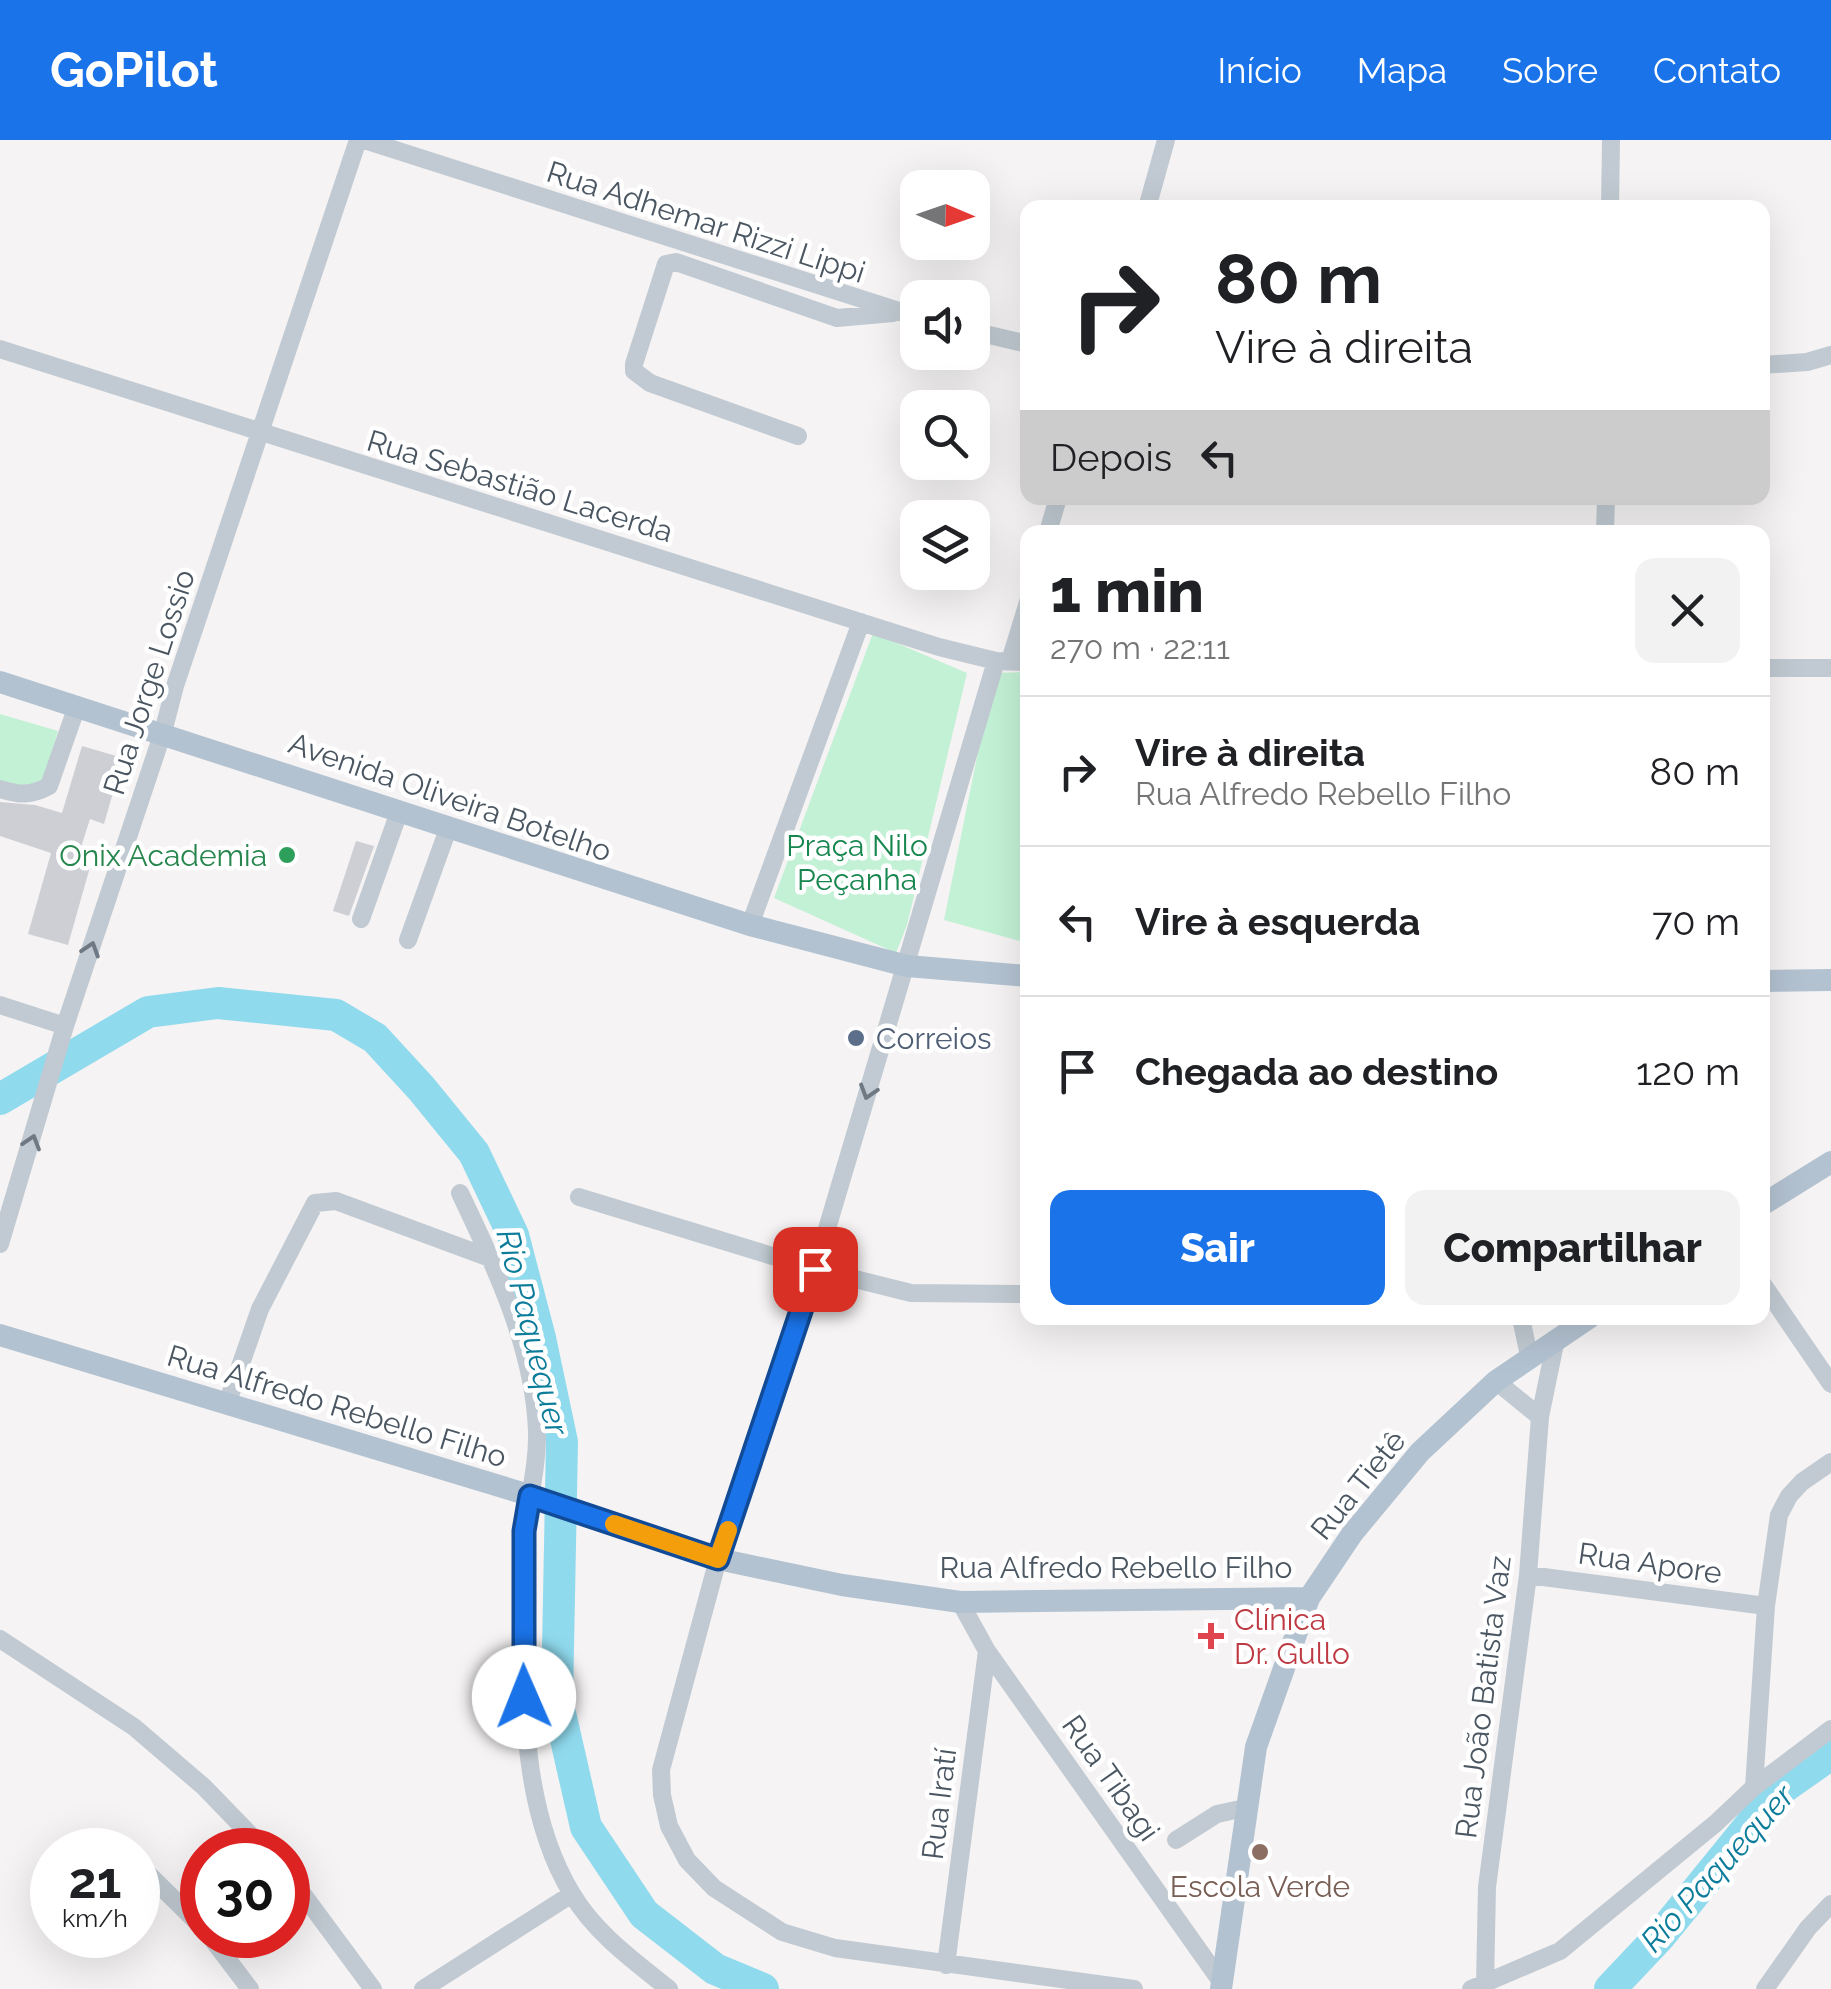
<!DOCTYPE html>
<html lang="pt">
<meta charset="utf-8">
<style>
body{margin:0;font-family:Raleway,sans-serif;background:#f2f2f2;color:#202124;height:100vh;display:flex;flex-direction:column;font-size:38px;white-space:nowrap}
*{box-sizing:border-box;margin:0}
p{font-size:32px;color:#757577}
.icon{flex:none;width:55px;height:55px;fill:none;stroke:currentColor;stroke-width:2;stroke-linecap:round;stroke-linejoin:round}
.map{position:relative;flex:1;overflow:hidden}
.panel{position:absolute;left:1020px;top:385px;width:750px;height:800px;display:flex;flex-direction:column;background:#fff;border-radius:20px;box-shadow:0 10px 40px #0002}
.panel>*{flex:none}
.hud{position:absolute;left:1020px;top:60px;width:750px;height:305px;border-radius:20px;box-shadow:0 10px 40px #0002;background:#fff;color:#202124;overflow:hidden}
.needle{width:65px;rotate:92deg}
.controls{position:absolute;left:900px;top:30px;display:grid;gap:20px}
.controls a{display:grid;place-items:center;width:90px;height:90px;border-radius:20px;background:#fff;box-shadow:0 10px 40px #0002;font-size:50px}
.speed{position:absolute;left:30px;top:1688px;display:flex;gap:20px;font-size:50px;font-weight:700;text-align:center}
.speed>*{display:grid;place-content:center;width:130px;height:130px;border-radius:50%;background:#fff;box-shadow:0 10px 40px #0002;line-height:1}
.speed small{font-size:25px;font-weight:400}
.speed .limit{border:15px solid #d22;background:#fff;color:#111}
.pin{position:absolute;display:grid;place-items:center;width:85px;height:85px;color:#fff;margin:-42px;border-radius:20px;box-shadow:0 5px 15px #0006}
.me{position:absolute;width:110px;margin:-55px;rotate:359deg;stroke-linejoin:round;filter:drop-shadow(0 0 8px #0008)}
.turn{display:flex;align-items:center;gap:35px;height:210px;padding:0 30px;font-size:45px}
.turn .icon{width:130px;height:130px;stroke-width:2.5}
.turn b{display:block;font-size:70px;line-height:85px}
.then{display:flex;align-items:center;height:95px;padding:0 30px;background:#0003;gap:20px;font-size:38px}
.round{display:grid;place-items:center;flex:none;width:105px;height:105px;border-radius:20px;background:#f2f2f2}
.head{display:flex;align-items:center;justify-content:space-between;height:170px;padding:0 30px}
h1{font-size:60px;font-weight:800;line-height:75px}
.primary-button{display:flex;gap:20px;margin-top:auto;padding:20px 30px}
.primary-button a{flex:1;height:115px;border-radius:20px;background:#1a73e8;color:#fff;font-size:40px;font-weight:800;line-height:115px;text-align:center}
.primary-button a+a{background:#f2f2f2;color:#202124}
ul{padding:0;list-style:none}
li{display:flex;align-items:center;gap:30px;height:150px;padding:0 30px;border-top:2px solid #e0e0e0}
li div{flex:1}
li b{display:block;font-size:38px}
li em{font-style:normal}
header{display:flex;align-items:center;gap:60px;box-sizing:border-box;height:140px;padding:0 50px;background:#1a73e8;color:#fff}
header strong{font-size:48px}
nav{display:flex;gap:55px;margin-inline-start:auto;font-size:35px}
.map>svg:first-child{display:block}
</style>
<header>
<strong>GoPilot</strong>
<nav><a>Início</a><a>Mapa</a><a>Sobre</a><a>Contato</a></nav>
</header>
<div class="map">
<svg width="1831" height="1849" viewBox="0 0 1831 1849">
<rect width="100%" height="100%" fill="#f5f3f3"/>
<path fill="#c3f1d5" d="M 873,493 L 967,533 L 907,785 L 896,813 L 774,758 Z
M 1027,532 L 1028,749 L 1020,801 L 944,780 L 994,533 Z
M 0,574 L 58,591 L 44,641 L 19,647 L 0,641 Z"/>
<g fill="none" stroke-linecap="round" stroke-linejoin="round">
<path stroke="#90daee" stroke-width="32" d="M 0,959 L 148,872 L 218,863 L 336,875 L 375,898 L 421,948 L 474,1013 L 513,1095 L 540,1198 L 562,1302 L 557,1560 L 586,1687 L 644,1774 L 715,1829 L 763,1849
M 1610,1849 L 1660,1796 L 1777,1652 L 1831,1614"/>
</g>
<path fill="#cdcfd5" d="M 82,606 L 123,618 L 104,684 L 90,679 L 76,723 L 90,727 L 68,805 L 28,794 L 51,713 L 0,696 L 0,662 L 35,665 L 62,673 Z
M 356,701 L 374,706 L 349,776 L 333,771 Z"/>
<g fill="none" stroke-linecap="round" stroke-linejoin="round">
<path stroke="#c1cad2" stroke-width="18" d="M 364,0 L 918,177
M 1147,68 L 1166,0
M 1610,68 L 1611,0
M 972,191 L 1028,204
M 0,209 L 939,507 L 996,521 L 1028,522
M 1762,225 L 1807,222 L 1831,215
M 798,296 L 650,243 L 634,231 L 634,224 L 666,124 L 676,122 L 837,178 L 893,173
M 1048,392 L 1058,358
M 1605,392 L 1606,358
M 996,521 L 815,1129 L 718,1419 L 661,1630 L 662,1655 L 669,1686 L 687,1720 L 714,1748 L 782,1792 L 835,1808 L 1134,1849
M 1010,521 L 1028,462
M 1762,528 L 1831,528
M 0,649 C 20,655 30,656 49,646 L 77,566
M 361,779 L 399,672
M 750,785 L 861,482
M 408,800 L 448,689
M 0,865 L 65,886
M 460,1053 C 495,1126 534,1208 537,1291 C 538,1324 529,1356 525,1389 C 522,1413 524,1440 524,1465 C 523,1559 521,1670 572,1754 C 595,1793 634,1821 669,1849
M 579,1057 L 815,1129 L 911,1153 L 1028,1154
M 0,1104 L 65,886 L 163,592 L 175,546 L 358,0
M 1762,1143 L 1831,1244
M 1521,1178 L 1529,1216
M 1496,1241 L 1540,1277
M 227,1264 L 260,1169 L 315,1063 L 336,1061 L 490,1118
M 1528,1435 L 1766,1466
M 960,1462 L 987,1511 L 1222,1843
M 0,1499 L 134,1587 L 204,1647 L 265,1710
M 1754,1647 L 1766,1466 L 1779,1375 L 1789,1356 L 1802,1342 L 1831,1322
M 1176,1700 L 1217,1674 L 1245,1668
M 138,1724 L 202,1787
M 288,1734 L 373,1849
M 209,1795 L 250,1849
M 946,1825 L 987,1511
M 1485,1844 L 1487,1747 L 1528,1435 L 1540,1277 L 1556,1199
M 423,1849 L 572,1754
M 1471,1849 L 1560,1811 L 1716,1683 L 1754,1647 L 1831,1589
M 1765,1849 L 1808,1788 L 1831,1764"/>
<path stroke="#b3c2d1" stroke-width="22" d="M 0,542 L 750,785 L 907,826 L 1028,836
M 1762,841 L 1831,840
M 1762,1065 L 1831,1022
M 0,1195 L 542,1359 L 718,1419 L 842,1445 L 960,1462 L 1309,1458
M 1221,1849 L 1256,1607 L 1309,1458 L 1352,1394 L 1420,1312 L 1496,1241 L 1589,1178"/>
</g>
<defs><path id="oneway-chevron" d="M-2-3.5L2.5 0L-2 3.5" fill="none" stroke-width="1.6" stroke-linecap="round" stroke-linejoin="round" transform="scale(2.5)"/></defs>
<g stroke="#6e7983">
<use href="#oneway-chevron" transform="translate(91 809) rotate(-72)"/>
<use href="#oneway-chevron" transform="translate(868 952) rotate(107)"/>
<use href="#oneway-chevron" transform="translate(32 1002) rotate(-73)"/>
</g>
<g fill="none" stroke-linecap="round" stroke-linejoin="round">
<g stroke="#114b97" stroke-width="25">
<path id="route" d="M 524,1557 L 524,1391 L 530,1356 L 718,1419 L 815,1129"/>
</g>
<use href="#route" stroke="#1a73e8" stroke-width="18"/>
<path stroke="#f59e0b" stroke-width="18" d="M 614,1384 L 718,1419 L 728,1390"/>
</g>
<circle fill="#2e9e5b" stroke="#fff" stroke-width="4" cx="287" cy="715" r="10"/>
<circle fill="#5c6f8a" stroke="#fff" stroke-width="4" cx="856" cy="898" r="10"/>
<path fill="#e0444e" stroke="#fff" stroke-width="4" d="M1206 1481h10v10h10v10h-10v10h-10v-10h-10v-10h10z"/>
<circle fill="#8d6e63" stroke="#fff" stroke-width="4" cx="1260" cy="1712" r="10"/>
<g text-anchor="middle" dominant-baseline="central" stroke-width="9" stroke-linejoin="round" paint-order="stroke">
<g font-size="30" fill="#4a5661" stroke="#fff">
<text transform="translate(706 82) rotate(18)">Rua Adhemar Rizzi Lippi</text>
<text transform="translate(520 346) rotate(17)">Rua Sebastião Lacerda</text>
<text transform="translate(149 542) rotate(-72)">Rua Jorge Lossio</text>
<text transform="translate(450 657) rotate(19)">Avenida Oliveira Botelho</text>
<text transform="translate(337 1266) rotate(17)">Rua Alfredo Rebello Filho</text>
<text transform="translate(1358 1345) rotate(-51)">Rua Tietê</text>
<text transform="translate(1650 1423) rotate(8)">Rua Apore</text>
<text x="1116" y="1427">Rua Alfredo Rebello Filho</text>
<text transform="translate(1483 1557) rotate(-83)">Rua João Batista Vaz</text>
<text transform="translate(1111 1638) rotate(55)">Rua Tibagi</text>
<text transform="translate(939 1664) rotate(-83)">Rua Iratí</text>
</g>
<g font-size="30" fill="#17864f" stroke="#fff">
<text x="857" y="705">Praça Nilo<tspan x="857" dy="34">Peçanha</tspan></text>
</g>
<g font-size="30" fill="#27864d" stroke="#fff" text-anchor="end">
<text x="267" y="715">Onix Academia</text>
</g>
<g font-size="30" fill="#4e5e75" stroke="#fff" text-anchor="start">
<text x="876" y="898">Correios</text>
</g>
<g font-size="30" fill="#be3a42" stroke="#fff" text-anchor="start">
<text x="1234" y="1479">Clínica<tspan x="1234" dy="34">Dr. Gullo</tspan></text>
</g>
<g font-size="30" fill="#785e54" stroke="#fff">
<text x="1260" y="1746">Escola Verde</text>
</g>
<g font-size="32" font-style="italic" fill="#0c7c9b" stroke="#fff">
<text transform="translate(533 1192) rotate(76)">Rio Paquequer</text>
<text transform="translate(1717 1728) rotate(-48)">Rio Paquequer</text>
</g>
</g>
</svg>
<div class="controls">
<a><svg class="needle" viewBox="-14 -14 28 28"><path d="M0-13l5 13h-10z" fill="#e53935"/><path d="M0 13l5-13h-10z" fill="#757577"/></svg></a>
<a><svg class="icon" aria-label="sound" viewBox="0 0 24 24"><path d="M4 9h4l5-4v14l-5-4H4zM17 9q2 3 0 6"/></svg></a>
<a><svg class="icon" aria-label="search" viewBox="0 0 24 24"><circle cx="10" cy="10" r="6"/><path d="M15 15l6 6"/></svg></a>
<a><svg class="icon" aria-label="layers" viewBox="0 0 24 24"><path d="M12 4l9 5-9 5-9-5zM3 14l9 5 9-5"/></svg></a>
</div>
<div class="speed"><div>21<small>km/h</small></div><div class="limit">30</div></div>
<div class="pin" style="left:815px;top:1129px;background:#d93025"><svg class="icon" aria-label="arrive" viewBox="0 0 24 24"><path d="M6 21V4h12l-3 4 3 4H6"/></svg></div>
<svg class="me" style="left:524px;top:1557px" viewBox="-20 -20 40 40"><circle r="19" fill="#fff"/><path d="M0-13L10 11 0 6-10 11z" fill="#1a73e8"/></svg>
<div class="hud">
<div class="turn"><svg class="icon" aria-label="right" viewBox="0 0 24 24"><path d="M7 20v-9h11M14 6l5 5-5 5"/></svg><div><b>80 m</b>Vire à direita</div></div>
<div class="then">Depois<svg class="icon" aria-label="left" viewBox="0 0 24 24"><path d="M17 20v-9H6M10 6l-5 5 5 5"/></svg></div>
</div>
<section class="panel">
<div class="head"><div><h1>1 min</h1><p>270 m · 22:11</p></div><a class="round"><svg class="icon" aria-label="close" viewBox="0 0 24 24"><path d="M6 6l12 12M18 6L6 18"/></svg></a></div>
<ul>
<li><svg class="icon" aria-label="right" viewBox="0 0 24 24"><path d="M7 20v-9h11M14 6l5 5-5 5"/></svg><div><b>Vire à direita</b><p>Rua Alfredo Rebello Filho</p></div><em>80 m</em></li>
<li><svg class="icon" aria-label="left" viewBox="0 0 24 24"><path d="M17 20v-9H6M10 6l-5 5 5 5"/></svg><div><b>Vire à esquerda</b></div><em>70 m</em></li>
<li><svg class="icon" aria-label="arrive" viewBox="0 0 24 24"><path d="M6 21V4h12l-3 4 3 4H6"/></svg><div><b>Chegada ao destino</b></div><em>120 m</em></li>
</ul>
<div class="primary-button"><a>Sair</a><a>Compartilhar</a></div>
</section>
</div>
